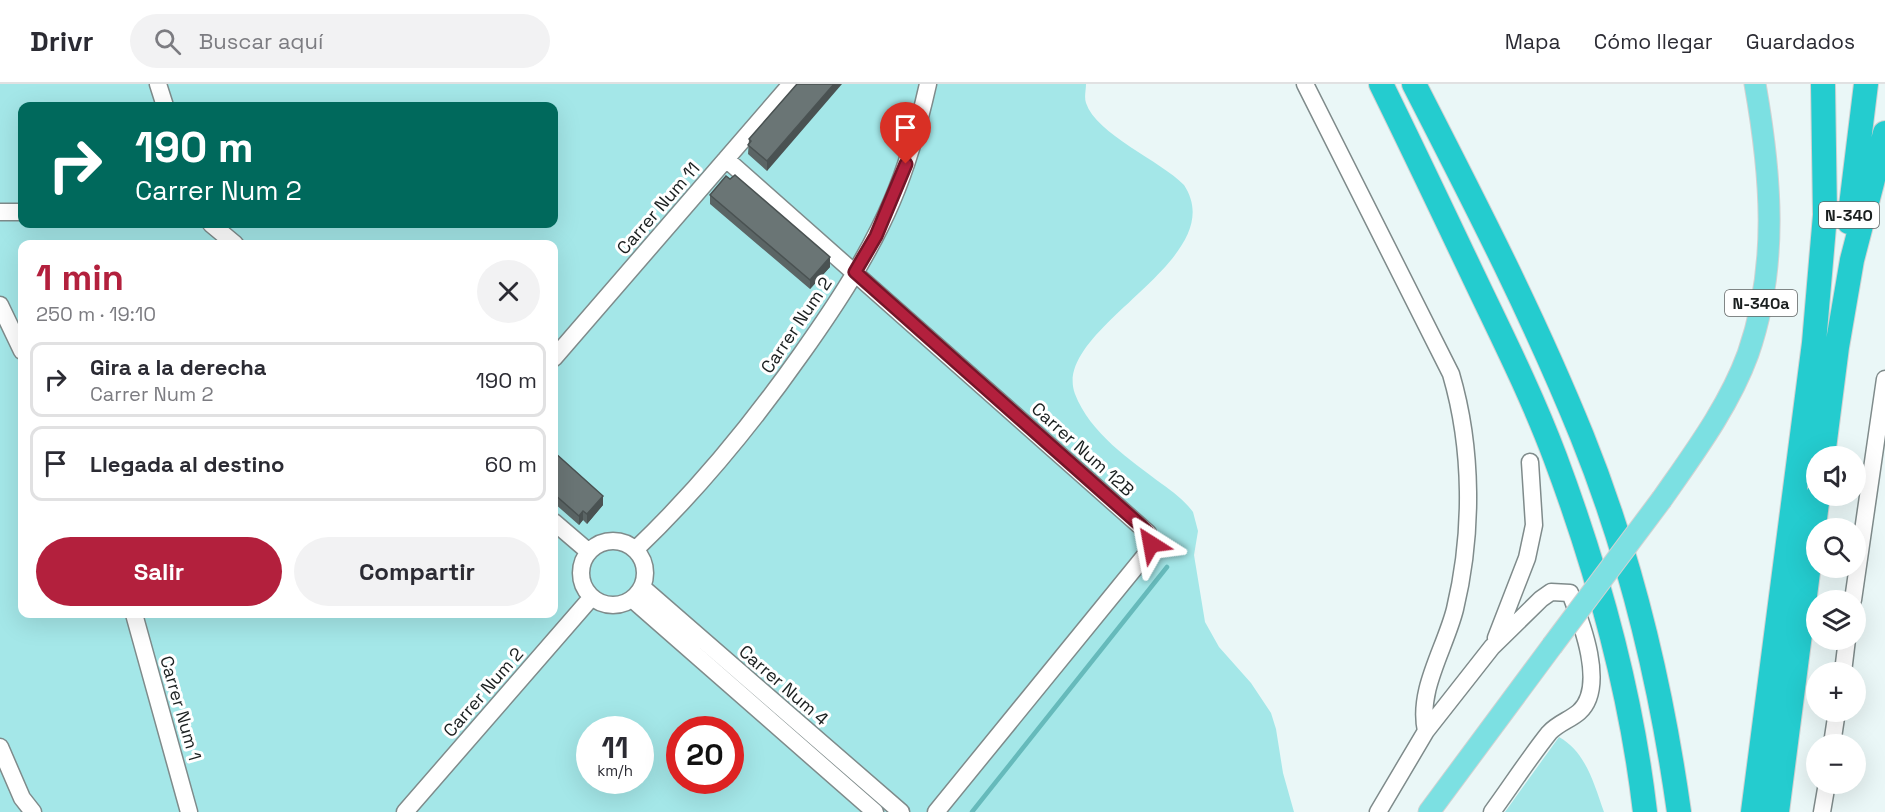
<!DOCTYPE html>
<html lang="es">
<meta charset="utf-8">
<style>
body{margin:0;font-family:"Space Grotesk",sans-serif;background:#f2f2f3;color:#2b2b33;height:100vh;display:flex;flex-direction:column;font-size:22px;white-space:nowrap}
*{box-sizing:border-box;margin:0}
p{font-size:20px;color:#7c7c81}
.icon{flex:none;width:33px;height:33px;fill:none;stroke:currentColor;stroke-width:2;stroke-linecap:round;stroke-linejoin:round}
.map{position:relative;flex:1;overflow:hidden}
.sheet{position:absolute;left:18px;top:156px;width:540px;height:378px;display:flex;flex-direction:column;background:#fff;border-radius:12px;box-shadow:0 6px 24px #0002}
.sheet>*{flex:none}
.top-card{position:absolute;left:18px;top:18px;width:540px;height:126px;border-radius:12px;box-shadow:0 6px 24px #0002;background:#00695c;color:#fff;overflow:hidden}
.fabs{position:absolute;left:1806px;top:362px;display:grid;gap:12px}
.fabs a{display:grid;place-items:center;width:60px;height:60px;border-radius:50%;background:#fff;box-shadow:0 6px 24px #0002;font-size:30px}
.speed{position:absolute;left:576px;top:632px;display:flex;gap:12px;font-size:30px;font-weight:700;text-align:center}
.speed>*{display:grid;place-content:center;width:78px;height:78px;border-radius:50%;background:#fff;box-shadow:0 6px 24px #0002;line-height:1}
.speed small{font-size:15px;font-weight:400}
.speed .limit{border:9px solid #d22;background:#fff;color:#111}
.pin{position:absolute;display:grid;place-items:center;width:51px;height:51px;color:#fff;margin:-62px -26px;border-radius:50% 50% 50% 0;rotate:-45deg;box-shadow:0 0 6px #0007}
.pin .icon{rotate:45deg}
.me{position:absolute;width:66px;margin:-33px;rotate:326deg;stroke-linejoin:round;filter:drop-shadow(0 0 4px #0008)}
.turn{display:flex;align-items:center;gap:21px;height:126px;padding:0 18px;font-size:27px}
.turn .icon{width:78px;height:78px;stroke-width:2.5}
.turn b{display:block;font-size:42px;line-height:51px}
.round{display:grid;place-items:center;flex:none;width:63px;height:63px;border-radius:32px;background:#f2f2f3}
.overview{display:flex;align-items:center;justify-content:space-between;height:102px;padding:0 18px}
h1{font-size:36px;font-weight:700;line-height:45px;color:#b3203d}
.cta{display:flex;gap:12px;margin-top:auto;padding:12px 18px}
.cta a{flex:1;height:69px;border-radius:36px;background:#b3203d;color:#fff;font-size:24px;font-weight:700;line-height:69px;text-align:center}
.cta a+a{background:#f2f2f3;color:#2b2b33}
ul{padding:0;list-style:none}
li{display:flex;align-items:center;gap:18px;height:75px;margin:0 12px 9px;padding:0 6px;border:3px solid #e1e1e2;border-radius:12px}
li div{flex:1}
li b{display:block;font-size:22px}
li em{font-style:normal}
header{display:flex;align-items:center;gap:36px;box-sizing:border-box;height:84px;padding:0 30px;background:#fff;border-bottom:2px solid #e1e1e2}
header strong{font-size:28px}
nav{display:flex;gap:33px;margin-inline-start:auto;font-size:21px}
.search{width:420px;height:54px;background:#f2f2f3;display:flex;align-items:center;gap:15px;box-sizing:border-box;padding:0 21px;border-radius:33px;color:#7c7c81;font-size:22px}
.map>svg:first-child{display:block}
</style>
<header>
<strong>Drivr</strong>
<div class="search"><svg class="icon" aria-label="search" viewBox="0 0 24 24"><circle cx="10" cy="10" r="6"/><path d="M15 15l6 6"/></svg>Buscar aquí</div>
<nav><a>Mapa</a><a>Cómo llegar</a><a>Guardados</a></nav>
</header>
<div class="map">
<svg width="1885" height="728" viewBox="0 0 1885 728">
<rect width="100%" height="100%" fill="#eaf7f7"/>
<path fill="#a4e7e8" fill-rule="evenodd" d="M 0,0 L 1086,0 C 1086,6 1084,13 1086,19 C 1096,50 1161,77 1184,101 C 1234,177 1050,244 1075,310 C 1090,349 1130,376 1162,400 C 1173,408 1185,417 1193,428 L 1198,447 L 1194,471 L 1205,538 L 1219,563 L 1251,599 L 1271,629 L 1276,645 L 1283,689 L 1294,728 L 0,728 ZM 22,22 L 554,22 L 554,140 L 22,140 ZM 22,160 L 554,160 L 554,530 L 22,530 ZM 590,645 L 640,645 L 640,696 L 590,696 ZM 680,645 L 730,645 L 730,696 L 680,696 Z
M 1559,653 C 1586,668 1594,700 1604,728 L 1505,728 Z"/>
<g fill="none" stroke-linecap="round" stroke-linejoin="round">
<path stroke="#66babb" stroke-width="4.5" d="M 972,728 L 1167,483"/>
<g stroke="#7f8b8b" stroke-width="19">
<path id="minor" d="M 158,0 L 165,22
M 1305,0 L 1451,290 C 1473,365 1473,450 1455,525 C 1445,565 1417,606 1426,647
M 726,75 L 1148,449 L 1151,460 L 1147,469 L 936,728
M 0,128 L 22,128
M 211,140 L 235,160
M 0,221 L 22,267
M 554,274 L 791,0
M 554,438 L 589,468
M581 489a32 32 0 1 1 64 0a32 32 0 1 1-64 0Z
M 635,466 C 698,406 752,340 802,269 C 836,221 869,171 892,117 C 908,80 919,40 928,0
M 642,503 L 901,728
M 632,515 L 875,728
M 1853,516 L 1885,295
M 134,530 L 189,728
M 1496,554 L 1527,474 L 1534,441 L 1530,378
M 1843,588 L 1847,555
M 1832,660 L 1837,627
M 0,663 L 22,714 L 33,728
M 405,728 L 591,514
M 1378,728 L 1426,647 L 1492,563 L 1541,515 L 1551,508 L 1570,509 C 1581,537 1607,603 1579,628 C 1570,636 1558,639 1549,649 C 1529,674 1511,702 1492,728
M 1822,728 L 1827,699"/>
</g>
<g stroke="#d1d2d2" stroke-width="23">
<path id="major" d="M 1662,415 C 1694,369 1729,322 1748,270 C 1779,181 1771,90 1755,0
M 1429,728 L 1552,562"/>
</g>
<g stroke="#d1d2d2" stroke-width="26">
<path id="highway" d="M 1381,0 C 1415,69 1448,139 1481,208 C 1507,262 1534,317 1555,373 C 1598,488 1631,607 1645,728
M 1414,0 C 1473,115 1533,231 1582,352 C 1630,471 1661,600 1679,728
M 1849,138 L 1866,0
M 1823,372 L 1837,263 L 1852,176 L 1885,49
M 1753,728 L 1814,259 L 1825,131 L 1823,0
M 1777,728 L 1818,411"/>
</g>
<use href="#minor" stroke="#fff" stroke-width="16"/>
<use href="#major" stroke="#7ce0e2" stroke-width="21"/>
<use href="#highway" stroke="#24cccf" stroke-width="24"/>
<g stroke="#d1d2d2" stroke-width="23" stroke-linecap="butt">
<path id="major-bridge" d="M 1552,562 L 1662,415"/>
</g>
<use href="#major-bridge" stroke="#7ce0e2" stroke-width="21"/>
</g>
<path fill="#5b6565" d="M 797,0 L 767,87 L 748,70 L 749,55 Z
M 710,111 L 830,183 L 810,205 L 710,120 Z
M 554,368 L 603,421 L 587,440 L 583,436 L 579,441 L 554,419 Z"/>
<path fill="#4a5252" d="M 834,0 L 842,0 L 767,87 L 767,77 Z
M 830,173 L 830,183 L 810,205 L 810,196 Z
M 603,412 L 603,421 L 587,440 L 587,430 Z
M 583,427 L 583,436 L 579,441 L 579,432 Z"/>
<path fill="#6a7575" stroke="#4a5252" stroke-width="1.5" d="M 797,0 L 834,0 L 767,77 L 748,61 L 751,57 L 749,55 Z
M 735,91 L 830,173 L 810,196 L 710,111 L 726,92 L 730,95 Z
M 554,368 L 603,412 L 587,430 L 583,427 L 579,432 L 554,410 Z"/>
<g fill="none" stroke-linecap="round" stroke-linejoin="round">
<g stroke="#741528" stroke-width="15">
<path id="route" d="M 906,80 L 876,152 L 855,188 L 1140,441 L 1148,449 L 1151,460"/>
</g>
<use href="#route" stroke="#b3203d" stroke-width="10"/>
</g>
<g text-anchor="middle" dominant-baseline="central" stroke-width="6" stroke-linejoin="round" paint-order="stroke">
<g fill="#fff" stroke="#5f6262" stroke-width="1.5">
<rect x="1819" y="118" width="60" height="26" rx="4.5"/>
<rect x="1725" y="206" width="72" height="26" rx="4.5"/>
</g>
<g font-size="16" font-weight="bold" fill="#1a1f1f">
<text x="1849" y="131">N-340</text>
<text x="1761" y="219">N-340a</text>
</g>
<g font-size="18" fill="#1a1f1f" stroke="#fff">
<text transform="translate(658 124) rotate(-49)">Carrer Num 11</text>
<text transform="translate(796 241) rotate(-56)">Carrer Num 2</text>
<text transform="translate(1083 365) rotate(42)">Carrer Num 12B</text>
<text transform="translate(784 601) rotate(41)">Carrer Num 4</text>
<text transform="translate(483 608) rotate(-49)">Carrer Num 2</text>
<text transform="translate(181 624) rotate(74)">Carrer Num 1</text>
</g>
</g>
</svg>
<div class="fabs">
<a><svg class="icon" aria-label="sound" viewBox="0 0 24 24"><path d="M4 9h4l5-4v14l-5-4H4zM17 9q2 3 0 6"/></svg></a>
<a><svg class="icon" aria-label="search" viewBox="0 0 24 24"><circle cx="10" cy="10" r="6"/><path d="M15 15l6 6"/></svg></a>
<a><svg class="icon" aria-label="layers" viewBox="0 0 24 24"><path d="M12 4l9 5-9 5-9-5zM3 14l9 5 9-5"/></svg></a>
<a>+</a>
<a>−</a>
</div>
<div class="speed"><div>11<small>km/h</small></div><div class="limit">20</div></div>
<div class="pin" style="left:906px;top:80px;background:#d93025"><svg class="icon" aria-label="arrive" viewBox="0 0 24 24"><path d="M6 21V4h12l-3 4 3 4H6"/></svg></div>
<svg class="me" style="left:1151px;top:460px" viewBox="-20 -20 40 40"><path d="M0-17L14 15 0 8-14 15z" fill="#b3203d" stroke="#fff" stroke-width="4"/></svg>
<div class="top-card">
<div class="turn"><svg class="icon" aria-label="right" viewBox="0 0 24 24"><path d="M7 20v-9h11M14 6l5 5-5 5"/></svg><div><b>190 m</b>Carrer Num 2</div></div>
</div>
<section class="sheet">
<div class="overview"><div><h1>1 min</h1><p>250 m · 19:10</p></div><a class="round"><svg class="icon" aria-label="close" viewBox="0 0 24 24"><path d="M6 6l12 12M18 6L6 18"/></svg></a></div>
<ul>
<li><svg class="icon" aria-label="right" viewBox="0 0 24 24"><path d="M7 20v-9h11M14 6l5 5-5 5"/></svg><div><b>Gira a la derecha</b><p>Carrer Num 2</p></div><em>190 m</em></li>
<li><svg class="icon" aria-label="arrive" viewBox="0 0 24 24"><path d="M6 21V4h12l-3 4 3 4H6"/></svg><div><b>Llegada al destino</b></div><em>60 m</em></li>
</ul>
<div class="cta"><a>Salir</a><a>Compartir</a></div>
</section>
</div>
